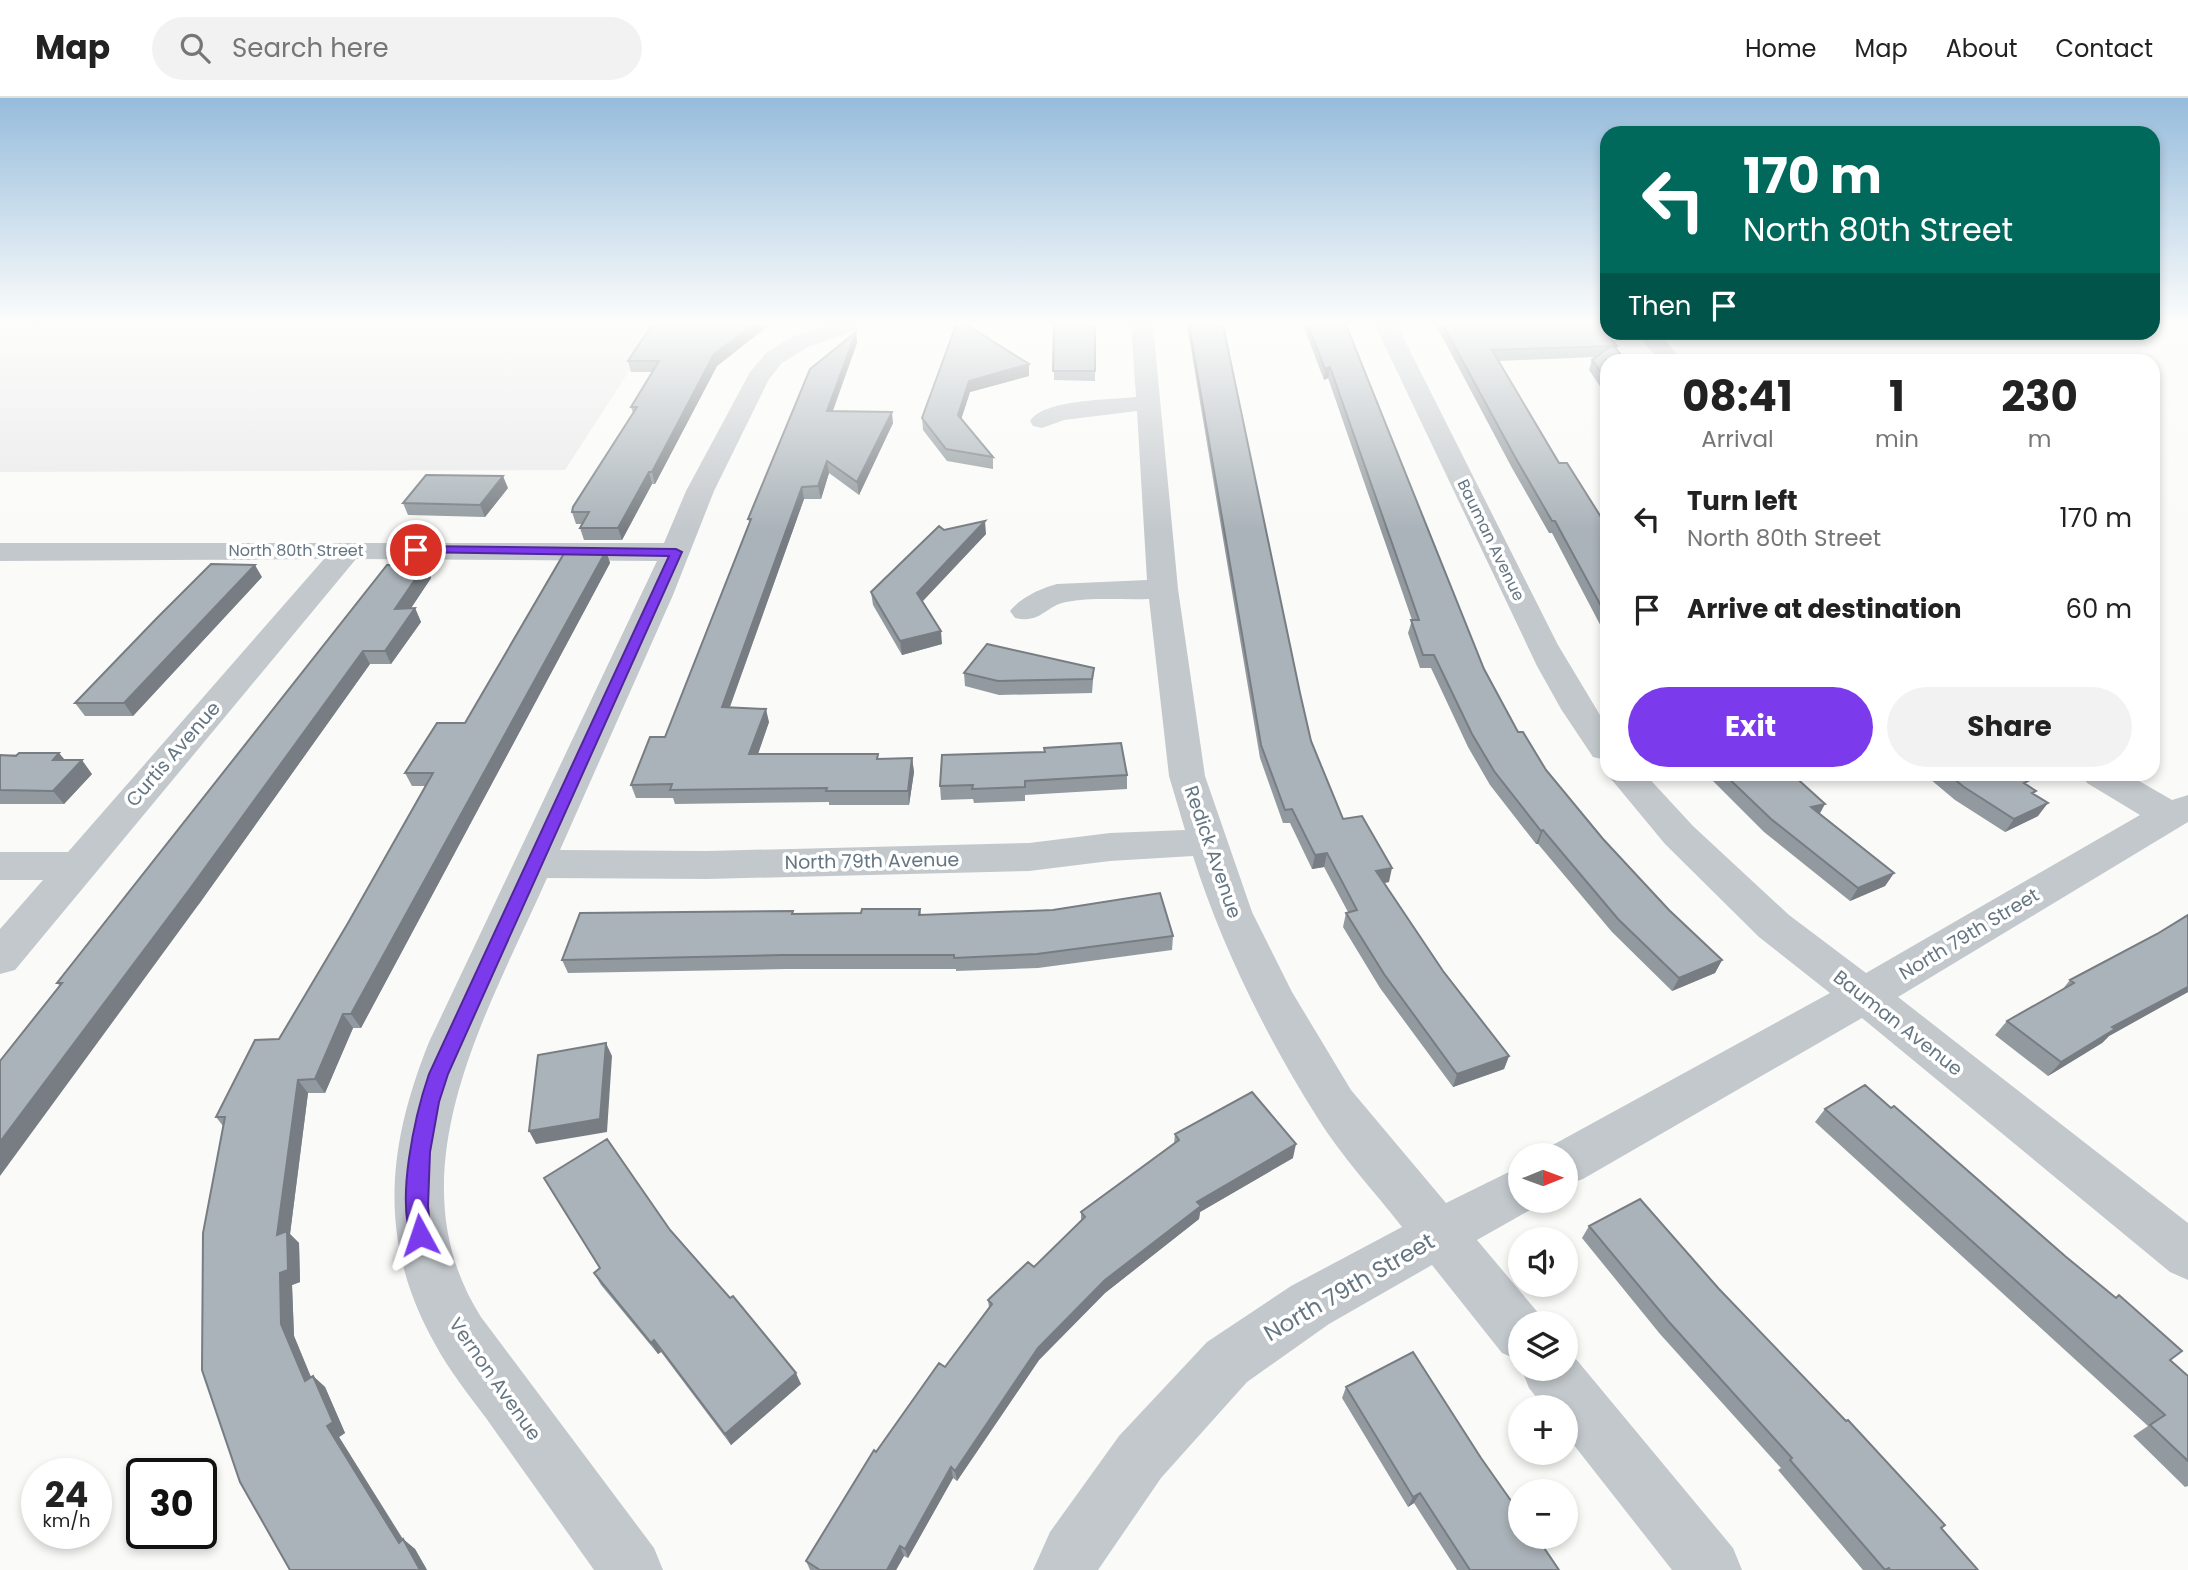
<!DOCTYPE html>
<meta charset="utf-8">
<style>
body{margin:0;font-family:Poppins,sans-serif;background:#f2f2f2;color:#222;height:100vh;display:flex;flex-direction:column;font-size:26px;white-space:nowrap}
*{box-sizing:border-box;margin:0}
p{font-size:23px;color:#767676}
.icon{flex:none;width:38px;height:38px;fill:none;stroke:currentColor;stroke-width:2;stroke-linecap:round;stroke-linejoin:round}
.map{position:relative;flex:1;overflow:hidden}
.panel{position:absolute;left:1600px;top:256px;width:560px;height:427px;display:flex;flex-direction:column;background:#fff;border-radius:21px;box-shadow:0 4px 10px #0003}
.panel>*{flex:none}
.top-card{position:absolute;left:1600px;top:28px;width:560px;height:214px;border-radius:21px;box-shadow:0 4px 10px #0003;background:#00695c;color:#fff;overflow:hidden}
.needle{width:46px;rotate:89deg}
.tools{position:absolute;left:1508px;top:1045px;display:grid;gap:14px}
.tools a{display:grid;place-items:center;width:70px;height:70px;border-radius:50%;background:#fff;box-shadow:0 4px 10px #0003;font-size:35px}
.speed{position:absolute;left:21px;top:1360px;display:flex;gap:14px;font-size:35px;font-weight:700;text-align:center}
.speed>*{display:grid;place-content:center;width:91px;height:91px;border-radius:50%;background:#fff;box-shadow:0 4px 10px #0003;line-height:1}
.speed small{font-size:18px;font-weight:400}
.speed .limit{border:4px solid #111;border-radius:10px;background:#fff;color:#111}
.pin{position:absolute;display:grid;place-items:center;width:60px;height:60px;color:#fff;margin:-30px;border:4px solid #fff;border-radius:50%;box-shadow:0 2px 7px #0007}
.me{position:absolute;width:77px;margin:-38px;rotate:355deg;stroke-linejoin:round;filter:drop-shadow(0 0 5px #0008)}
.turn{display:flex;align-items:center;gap:24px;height:147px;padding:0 28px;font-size:32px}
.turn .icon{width:91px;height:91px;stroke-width:2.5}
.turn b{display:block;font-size:49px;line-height:60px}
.then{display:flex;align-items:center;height:66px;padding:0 28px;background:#0003;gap:14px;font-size:26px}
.eta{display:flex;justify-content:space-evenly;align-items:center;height:119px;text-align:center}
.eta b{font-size:42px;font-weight:700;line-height:49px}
.button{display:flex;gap:14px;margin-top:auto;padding:14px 28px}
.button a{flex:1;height:80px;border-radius:42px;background:#7c3aed;color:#fff;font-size:28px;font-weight:700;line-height:80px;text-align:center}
.button a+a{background:#f2f2f2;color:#222}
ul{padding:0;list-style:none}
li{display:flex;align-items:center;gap:21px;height:91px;padding:0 28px}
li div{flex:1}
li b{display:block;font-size:26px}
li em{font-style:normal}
header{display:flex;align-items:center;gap:42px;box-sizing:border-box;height:98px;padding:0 35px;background:#fff;border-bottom:2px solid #e0e0e0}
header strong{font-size:33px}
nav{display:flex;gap:38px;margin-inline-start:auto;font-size:24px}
.search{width:490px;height:63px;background:#f2f2f2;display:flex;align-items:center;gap:18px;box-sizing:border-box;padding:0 24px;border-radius:38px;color:#767676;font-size:26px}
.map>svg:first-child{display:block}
</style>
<header>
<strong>Map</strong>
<div class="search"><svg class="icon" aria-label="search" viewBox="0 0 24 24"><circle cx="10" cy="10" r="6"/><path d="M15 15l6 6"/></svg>Search here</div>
<nav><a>Home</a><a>Map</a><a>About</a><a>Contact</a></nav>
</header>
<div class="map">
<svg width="2188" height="1472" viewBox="0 0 2188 1472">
<rect width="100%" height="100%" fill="#fafaf8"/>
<path fill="#e8e9e9" d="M 0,227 L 659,227 L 565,372 L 0,374 Z"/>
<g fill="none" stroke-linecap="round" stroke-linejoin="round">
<path stroke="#bbbfc2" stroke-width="2.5" stroke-dasharray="2.5 2.5" stroke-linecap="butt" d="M 34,230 L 40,227"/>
<path fill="#c3c8cc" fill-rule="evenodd" d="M 828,227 L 859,227 L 856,232 L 808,249 L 782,265 L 769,281 L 714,393 L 673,497 L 560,752 L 707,753 L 1029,745 L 1110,735 L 1185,732 L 1169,678 L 1149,501 C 1122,502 1091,499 1066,504 C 1045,508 1041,526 1015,520 L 1010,513 C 1020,500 1041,490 1057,486 L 1147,482 L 1137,313 L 1064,322 L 1042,330 L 1033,328 L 1030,323 C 1044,301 1110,302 1136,299 L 1131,227 L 1153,227 L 1178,491 L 1205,678 L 1252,814 L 1292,894 L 1351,992 L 1446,1105 L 1521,1068 L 1521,1102 L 1541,1102 L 1539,1107 L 1477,1142 L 1540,1217 L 1544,1225 L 1521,1225 L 1521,1263 L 1502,1255 L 1432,1167 L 1329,1226 L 1247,1284 L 1161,1380 L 1098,1472 L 1033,1472 L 1050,1434 L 1119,1338 L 1207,1244 L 1291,1188 L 1402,1129 C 1374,1093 1341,1058 1317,1019 C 1267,940 1221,847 1193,758 L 1110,763 L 1029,773 L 707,781 L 547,780 C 488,914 390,1076 481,1219 L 654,1450 L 663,1472 L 594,1472 C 558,1421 522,1371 486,1320 C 468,1296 449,1272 435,1246 C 377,1143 387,1049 429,944 L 657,463 L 356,461 L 15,872 L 0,876 L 0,831 L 43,782 L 0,782 L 0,754 L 68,754 L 324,461 L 0,463 L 0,445 L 664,445 L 686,393 L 750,274 L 766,255 L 792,239 Z
M 1375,227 L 1397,227 L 1558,547 L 1606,627 L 1606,662 L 1593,659 L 1561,611 L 1537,568 Z
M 1635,234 L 1658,234 L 1682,262 L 1659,262 Z
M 1607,676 L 1645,676 L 1693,728 L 1789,817 L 1866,875 L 2140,717 L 2087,685 L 2082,676 L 2127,676 L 2172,702 L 2188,697 L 2188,724 L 1898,899 L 2188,1125 L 2188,1182 L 2170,1174 L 1862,920 L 1583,1081 L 1566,1087 L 1566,1057 L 1545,1057 L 1549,1049 L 1830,895 L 1759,839 L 1665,746 Z
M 1566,1249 L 1733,1450 L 1742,1472 L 1672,1472 L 1566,1337 L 1566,1309 L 1544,1309 L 1529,1290 L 1521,1270 L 1566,1270 Z"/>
</g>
<path fill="#929a9f" d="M 652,227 L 769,227 L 717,268 L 655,386 L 652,386 L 622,442 L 584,442 L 580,430 L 582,426 L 576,426 L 572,414 L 633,315 L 631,309 L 652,274 L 631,274 L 628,263 Z
M 956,227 L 1029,278 L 970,294 L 961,321 L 993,359 L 993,371 L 947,363 L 923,332 L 922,320 Z
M 1054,227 L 1095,227 L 1095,283 L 1054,282 Z
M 1187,227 L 1223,227 L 1300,595 L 1311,643 L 1343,721 L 1389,784 L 1384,785 L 1443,873 L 1509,958 L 1504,971 L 1453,989 L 1380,890 L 1343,829 L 1346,815 L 1348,814 L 1324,769 L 1312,771 L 1290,725 L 1283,725 L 1260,660 Z
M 1303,227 L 1346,227 L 1484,571 L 1518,634 L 1546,672 L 1603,741 L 1669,812 L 1722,862 L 1715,875 L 1672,893 L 1612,834 L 1538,746 L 1536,746 L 1490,687 L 1468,649 L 1431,570 L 1420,570 L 1408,535 L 1412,522 L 1328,280 L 1324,282 Z
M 1436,227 L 1600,227 L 1617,248 L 1606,262 L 1606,297 L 1589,272 L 1592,262 L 1596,259 L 1498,263 L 1559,365 L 1606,427 L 1606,538 L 1552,435 L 1549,435 L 1512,370 Z
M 856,234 L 857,245 L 833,313 L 893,325 L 859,397 L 829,375 L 821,401 L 804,401 L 730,609 L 769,624 L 758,656 L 879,661 L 912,660 L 914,674 L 909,707 L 829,707 L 829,704 L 675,706 L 673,700 L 636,700 L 631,687 L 665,639 L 750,426 L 748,421 Z
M 508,390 L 485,419 L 408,417 L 403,405 Z
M 944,432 L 986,436 L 922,504 L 942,546 L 902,557 L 873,507 L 871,494 Z
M 606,453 L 610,465 L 361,930 L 353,930 L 325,995 L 308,995 L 290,1136 L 299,1145 L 300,1184 L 292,1187 L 294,1238 L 311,1279 L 313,1278 L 325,1289 L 345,1335 L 339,1339 L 403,1441 L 415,1451 L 427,1472 L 290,1472 L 223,1028 L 216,1019 L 279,941 L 348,825 L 425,688 L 412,688 L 405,675 L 465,625 Z
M 425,467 L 431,480 L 410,511 L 415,510 L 421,524 L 391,566 L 370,566 L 199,806 L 60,888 L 57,885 Z
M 262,479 L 133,618 L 85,618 L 75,605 Z
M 1094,570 L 1092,595 L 999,597 L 965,588 L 964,575 Z
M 59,655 L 65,662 L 92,676 L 64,706 L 0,706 L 0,657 Z
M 1706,676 L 1792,676 L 1820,716 L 1894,775 L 1885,788 L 1850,803 L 1764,734 Z
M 1924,676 L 2016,676 L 2028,683 L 2026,686 L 2036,693 L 2034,696 L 2038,718 L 2005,734 L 1955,702 Z
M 1127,677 L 1127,691 L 1025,697 L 1025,703 L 974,705 L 973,701 L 941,702 L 940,688 Z
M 920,811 L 921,817 L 1173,838 L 1172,852 L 1038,870 L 956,873 L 956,871 L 786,871 L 568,875 L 562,862 L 793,816 L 861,815 Z
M 2188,817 L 2188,894 L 2109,938 L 2102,945 L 2048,978 L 1995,937 L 2007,923 L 2062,892 L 2070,882 L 2157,836 Z
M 1825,1011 L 2170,1262 L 2188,1278 L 2188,1388 L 2185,1389 L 2133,1338 L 2148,1328 L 1815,1024 Z
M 1175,1036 L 1293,1060 L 1200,1114 L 1199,1121 L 1105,1195 L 1039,1262 L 957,1383 L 953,1380 L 908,1460 L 904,1458 L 896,1472 L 810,1472 L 806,1463 L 876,1354 L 945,1269 L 989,1210 L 988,1202 L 1034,1169 L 1081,1123 L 1081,1114 L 1174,1046 Z
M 1589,1128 L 1719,1191 L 1978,1472 L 1863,1472 L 1778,1372 L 1781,1370 L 1660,1236 L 1582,1140 Z
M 670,1132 L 801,1286 L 731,1347 L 661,1254 L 658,1256 L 601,1187 L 594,1175 Z
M 1346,1289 L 1481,1360 L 1559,1472 L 1457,1472 L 1414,1405 L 1408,1409 L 1342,1300 Z"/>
<path fill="#777d82" d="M 753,227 L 769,227 L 717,268 L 655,386 L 652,374 L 714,256 Z
M 856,234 L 857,245 L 828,325 L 827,313 Z
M 1029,266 L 1029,278 L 970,294 L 959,328 L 958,317 L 969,283 Z
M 1330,269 L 1328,280 L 1324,282 L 1325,271 Z
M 892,314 L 893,325 L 859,397 L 857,384 Z
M 827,363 L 829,375 L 821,401 L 818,388 Z
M 649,374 L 652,386 L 622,442 L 618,430 Z
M 503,378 L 508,390 L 485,419 L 480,407 Z
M 802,389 L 804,401 L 725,622 L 722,609 Z
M 985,423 L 986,436 L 918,508 L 917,495 Z
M 606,453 L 610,465 L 361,930 L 351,916 Z
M 255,467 L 262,479 L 133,618 L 124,605 Z
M 425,467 L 431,480 L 402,524 L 395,511 Z
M 415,510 L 421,524 L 391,566 L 385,553 Z
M 941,533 L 942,546 L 902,557 L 900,543 Z
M 363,553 L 370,566 L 199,806 L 0,1078 L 0,1044 Z
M 766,611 L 769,624 L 753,670 L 749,656 Z
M 59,655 L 70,669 L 53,662 Z
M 912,660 L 914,674 L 909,707 L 908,693 Z
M 82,662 L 92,676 L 64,706 L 53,693 Z
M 2048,705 L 2038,718 L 2005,734 L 2014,721 Z
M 1825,706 L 1818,719 L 1811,709 Z
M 1543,732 L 1538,746 L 1536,746 L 1541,733 Z
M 1327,755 L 1324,769 L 1312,771 L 1315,757 Z
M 1392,770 L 1389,784 L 1373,787 L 1376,773 Z
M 1894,775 L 1885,788 L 1850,803 L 1858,790 Z
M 1722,862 L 1715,875 L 1672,893 L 1679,880 Z
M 2188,889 L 2188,894 L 2109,938 L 2102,945 L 2048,978 L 2061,964 L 2112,929 Z
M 343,916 L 353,930 L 325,995 L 315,981 Z
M 606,945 L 612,958 L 607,1034 L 536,1046 L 529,1033 Z
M 1509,958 L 1504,971 L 1453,989 L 1457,976 Z
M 298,982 L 308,995 L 290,1136 L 299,1145 L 300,1184 L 292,1187 L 294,1238 L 317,1294 L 305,1283 L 281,1226 L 277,1137 Z
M 1296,1046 L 1293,1060 L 1200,1114 L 1199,1121 L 1105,1195 L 1039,1262 L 957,1383 L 955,1373 L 1038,1250 L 1105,1182 L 1197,1104 Z
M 654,1242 L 661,1254 L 658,1256 L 651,1245 Z
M 796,1275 L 801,1286 L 731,1347 L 725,1336 Z
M 313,1278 L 325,1289 L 345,1335 L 339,1339 L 408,1450 L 403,1441 L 415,1451 L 427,1472 L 420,1472 L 399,1445 L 327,1328 Z
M 951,1369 L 953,1380 L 908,1460 L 905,1451 Z
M 1420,1395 L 1414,1405 L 1408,1409 L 1413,1399 Z
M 900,1448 L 904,1458 L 896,1472 L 887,1472 Z"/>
<path fill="#aab3b9" stroke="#777d82" stroke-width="2" d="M 652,227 L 753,227 L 714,256 L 652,374 L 649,374 L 618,430 L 580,430 L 589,414 L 572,414 L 573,409 L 637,309 L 631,309 L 659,263 L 628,263 Z
M 956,227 L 967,227 L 1029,266 L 969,283 L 958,317 L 993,359 L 946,351 L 922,320 Z
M 1054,227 L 1095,227 L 1095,273 L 1053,273 Z
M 1189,227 L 1223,227 L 1300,595 L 1311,643 L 1343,721 L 1362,718 L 1392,770 L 1376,773 L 1443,873 L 1509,958 L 1457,976 L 1384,876 L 1346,815 L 1357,812 L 1327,755 L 1315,757 L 1292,711 L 1285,712 L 1261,647 Z
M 1308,227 L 1346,227 L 1484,571 L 1518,634 L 1523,634 L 1546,672 L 1603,741 L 1669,812 L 1722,862 L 1679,880 L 1618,821 L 1543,732 L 1541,733 L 1494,673 L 1472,636 L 1434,557 L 1423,557 L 1411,522 L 1419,522 L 1330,269 L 1325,271 Z
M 1443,227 L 1600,227 L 1617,248 L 1614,248 L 1625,262 L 1606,262 L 1606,281 L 1592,262 L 1611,248 L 1492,252 L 1559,365 L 1567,365 L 1606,427 L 1606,432 L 1602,431 L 1606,439 L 1606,517 L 1555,423 L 1552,423 L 1515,359 Z
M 856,234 L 827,313 L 892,314 L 857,384 L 827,363 L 818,388 L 802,389 L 722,609 L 766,611 L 749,656 L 878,656 L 877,661 L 912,660 L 908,693 L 826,693 L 827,690 L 670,692 L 672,686 L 631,687 L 650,639 L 665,639 L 751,421 L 748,421 L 810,271 Z
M 426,377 L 503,378 L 480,407 L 403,405 Z
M 985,423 L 917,495 L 941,533 L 900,543 L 871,494 L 939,428 L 944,432 Z
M 566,452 L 606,453 L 351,916 L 343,916 L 315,981 L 298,982 L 277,1137 L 287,1133 L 288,1172 L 280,1175 L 281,1226 L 305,1283 L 313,1278 L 333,1324 L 327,1328 L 399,1445 L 403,1441 L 420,1472 L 290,1472 L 240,1384 L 202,1272 L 203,1135 L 225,1019 L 216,1019 L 255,942 L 279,941 L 348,825 L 433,675 L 405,675 L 437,625 L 465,625 Z
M 211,466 L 255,467 L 124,605 L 75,605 L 156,521 Z
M 387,467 L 425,467 L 395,511 L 415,510 L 385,553 L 363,553 L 189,792 L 0,1044 L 0,963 L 62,885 L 57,885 Z
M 987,546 L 1094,570 L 1092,581 L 998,583 L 964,575 Z
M 1121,645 L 1127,677 L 1025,683 L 1025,689 L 972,691 L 973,687 L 940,688 L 942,657 L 1045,654 L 1044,650 Z
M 19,655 L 59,655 L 53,662 L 82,662 L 53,693 L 0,692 L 0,657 L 16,658 Z
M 1724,676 L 1792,676 L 1825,706 L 1811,709 L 1894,775 L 1858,790 L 1771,721 Z
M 1948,676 L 2016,676 L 2028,683 L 2024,685 L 2036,693 L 2032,695 L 2048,705 L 2014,721 L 1964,689 Z
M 1160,795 L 1173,838 L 1037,856 L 954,860 L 954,857 L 782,857 L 562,862 L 580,815 L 793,813 L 792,816 L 861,815 L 862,811 L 920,811 L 919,817 L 1053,812 Z
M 2188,817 L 2188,889 L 2112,929 L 2115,931 L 2061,964 L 2007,923 L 2074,885 L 2070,882 L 2157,836 Z
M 606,945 L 600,1021 L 529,1033 L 538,957 Z
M 1865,987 L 1891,1010 L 1894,1008 L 2065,1158 L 2116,1200 L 2119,1197 L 2182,1253 L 2170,1262 L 2188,1278 L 2188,1363 L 2150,1327 L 2165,1317 L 1825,1011 Z
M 1252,994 L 1296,1046 L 1197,1104 L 1201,1108 L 1105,1182 L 1038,1250 L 955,1373 L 951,1369 L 905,1451 L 900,1448 L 887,1472 L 820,1472 L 806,1463 L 874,1352 L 876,1354 L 939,1265 L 945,1269 L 992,1206 L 988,1202 L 1028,1164 L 1034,1169 L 1085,1119 L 1081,1114 L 1179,1042 L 1175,1036 Z
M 607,1041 L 670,1132 L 730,1200 L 733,1198 L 796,1275 L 725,1336 L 654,1242 L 651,1245 L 594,1175 L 600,1170 L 544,1080 Z
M 1640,1101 L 1719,1191 L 1846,1323 L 1848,1322 L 1945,1427 L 1941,1430 L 1978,1472 L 1890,1472 L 1889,1470 L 1885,1472 L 1790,1362 L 1792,1360 L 1669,1224 L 1589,1128 Z
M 1413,1254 L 1481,1360 L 1521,1417 L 1521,1438 L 1536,1438 L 1559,1472 L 1470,1472 L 1420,1395 L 1413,1399 L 1346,1289 Z"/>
<linearGradient id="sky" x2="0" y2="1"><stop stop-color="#96bcdc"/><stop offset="0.52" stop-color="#fdfdfc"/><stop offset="1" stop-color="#fdfdfc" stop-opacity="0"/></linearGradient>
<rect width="2188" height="433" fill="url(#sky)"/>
<path fill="#7c3aed" stroke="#51269a" stroke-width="2" d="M 416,448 L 676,451 L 682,454 L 448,976 L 439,1004 L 430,1054 L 428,1108 L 431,1137 L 428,1144 L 420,1147 L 413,1144 C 395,1104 415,1017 429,976 L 669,458 L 412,454 L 412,449 Z"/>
<g text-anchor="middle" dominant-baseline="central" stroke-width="7" stroke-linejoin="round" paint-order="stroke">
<g font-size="16" fill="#657683" stroke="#fff">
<text transform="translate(1491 442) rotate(64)">Bauman Avenue</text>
<text x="296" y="452">North 80th Street</text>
</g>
<g font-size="19" fill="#657683" stroke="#fff">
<text transform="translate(173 656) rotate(-49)">Curtis Avenue</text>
<text transform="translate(1213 754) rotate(71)">Redick Avenue</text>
<text transform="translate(872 763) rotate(-1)">North 79th Avenue</text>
<text transform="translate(1969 836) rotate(-31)">North 79th Street</text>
<text transform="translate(1898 925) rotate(38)">Bauman Avenue</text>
<text transform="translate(495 1281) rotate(55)">Vernon Avenue</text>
</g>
<g font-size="23" fill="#657683" stroke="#fff">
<text transform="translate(1349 1189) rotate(-30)">North 79th Street</text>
</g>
</g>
</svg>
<div class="tools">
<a><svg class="needle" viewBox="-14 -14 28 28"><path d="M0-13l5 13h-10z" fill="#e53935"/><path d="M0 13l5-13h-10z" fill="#767676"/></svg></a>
<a><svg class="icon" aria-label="sound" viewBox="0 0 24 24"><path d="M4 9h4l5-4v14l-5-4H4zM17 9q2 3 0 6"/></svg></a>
<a><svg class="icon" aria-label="layers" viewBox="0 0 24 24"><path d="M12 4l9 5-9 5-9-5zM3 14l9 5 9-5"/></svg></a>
<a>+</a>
<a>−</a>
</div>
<div class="speed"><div>24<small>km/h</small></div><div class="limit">30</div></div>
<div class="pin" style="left:416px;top:452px;background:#d93025"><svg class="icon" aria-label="arrive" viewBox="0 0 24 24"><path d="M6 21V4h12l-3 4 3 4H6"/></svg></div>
<svg class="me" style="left:420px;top:1137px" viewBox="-20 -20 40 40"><path d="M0-17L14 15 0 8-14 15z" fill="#7c3aed" stroke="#fff" stroke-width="4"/></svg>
<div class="top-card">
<div class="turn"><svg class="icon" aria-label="left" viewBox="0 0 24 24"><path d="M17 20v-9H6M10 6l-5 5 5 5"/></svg><div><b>170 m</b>North 80th Street</div></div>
<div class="then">Then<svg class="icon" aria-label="arrive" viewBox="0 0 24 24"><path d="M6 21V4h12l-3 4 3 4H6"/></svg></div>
</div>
<section class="panel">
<div class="eta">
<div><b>08:41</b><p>Arrival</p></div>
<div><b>1</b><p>min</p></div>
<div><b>230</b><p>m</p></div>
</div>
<ul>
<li><svg class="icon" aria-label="left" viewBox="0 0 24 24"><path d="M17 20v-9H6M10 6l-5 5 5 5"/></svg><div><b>Turn left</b><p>North 80th Street</p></div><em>170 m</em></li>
<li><svg class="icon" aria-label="arrive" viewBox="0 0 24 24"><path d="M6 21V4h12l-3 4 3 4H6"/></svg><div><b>Arrive at destination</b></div><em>60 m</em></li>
</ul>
<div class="button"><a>Exit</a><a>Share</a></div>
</section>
</div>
